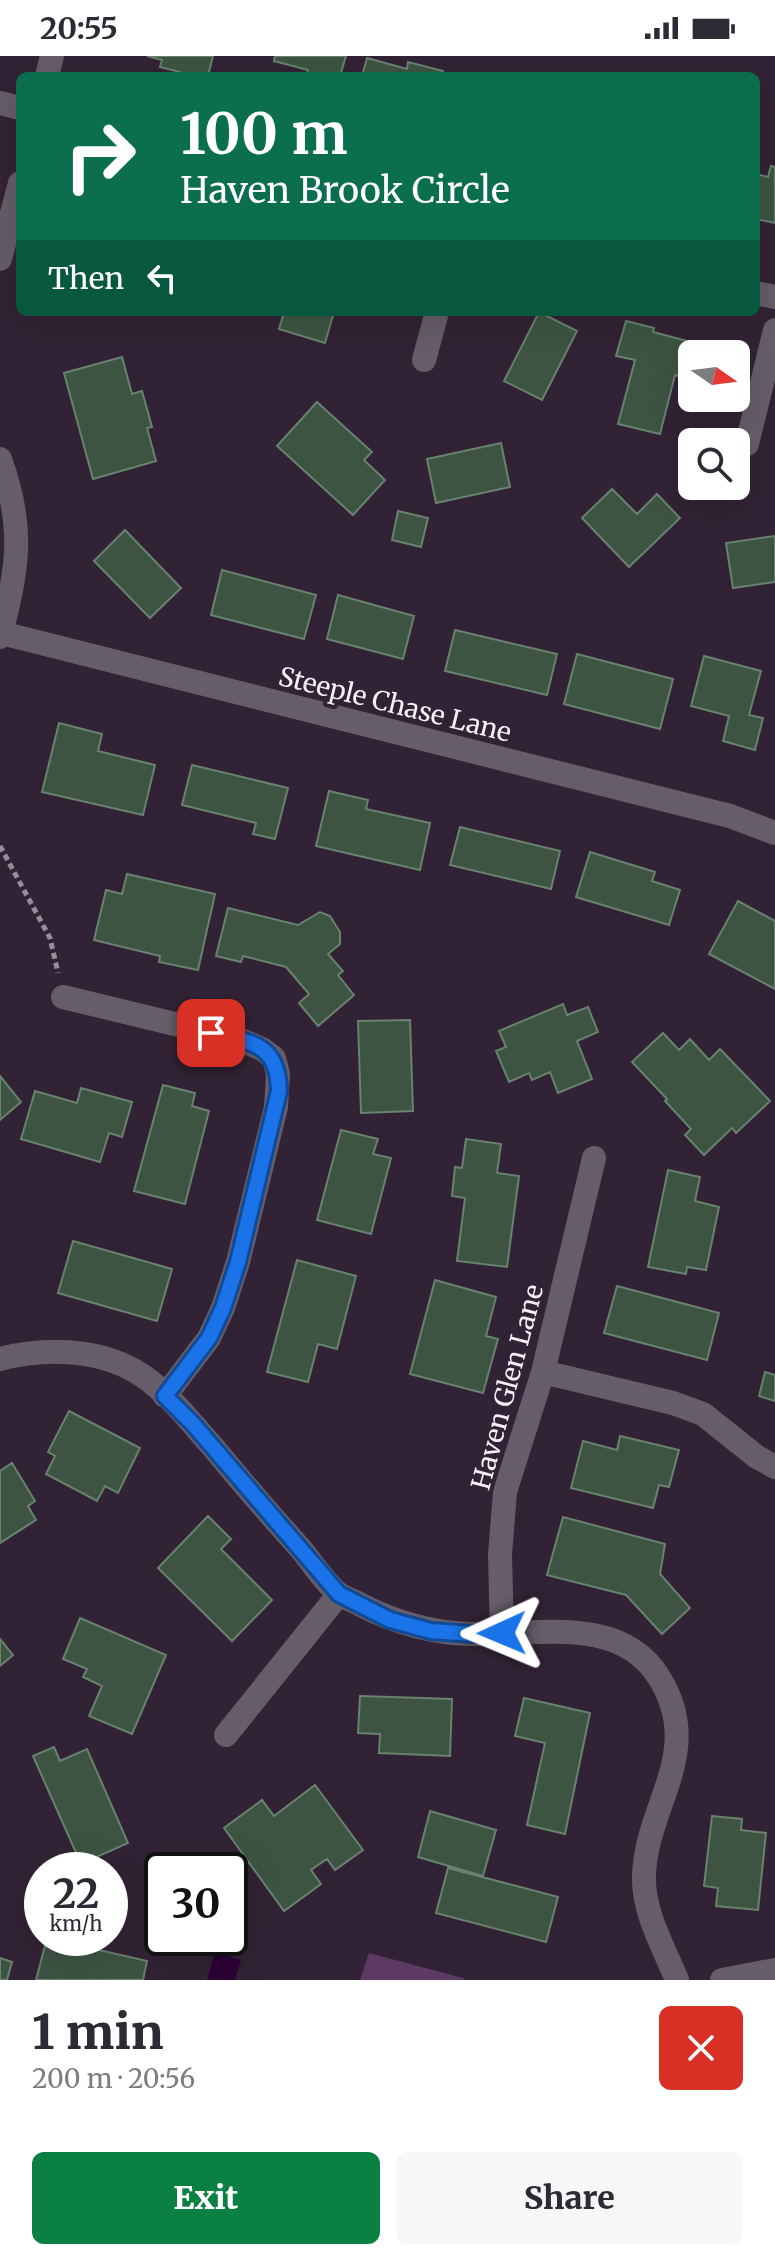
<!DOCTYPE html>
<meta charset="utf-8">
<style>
body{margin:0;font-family:Merriweather,serif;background:#f7f7f7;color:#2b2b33;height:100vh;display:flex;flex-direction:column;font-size:30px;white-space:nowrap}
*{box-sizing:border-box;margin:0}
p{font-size:26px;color:#7c7c81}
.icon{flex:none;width:44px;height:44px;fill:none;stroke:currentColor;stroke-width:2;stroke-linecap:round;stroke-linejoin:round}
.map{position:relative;height:1924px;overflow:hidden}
.drawer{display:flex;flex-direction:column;background:#fff;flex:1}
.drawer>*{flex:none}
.hud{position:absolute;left:16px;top:16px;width:744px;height:244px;border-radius:12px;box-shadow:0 8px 32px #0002;background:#0b6e4f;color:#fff;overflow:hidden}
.needle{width:52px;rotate:104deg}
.controls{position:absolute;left:678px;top:284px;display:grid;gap:16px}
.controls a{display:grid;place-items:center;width:72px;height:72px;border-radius:12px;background:#fff;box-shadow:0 8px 32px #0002;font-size:40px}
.speed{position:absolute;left:24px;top:1796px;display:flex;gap:16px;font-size:40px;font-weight:700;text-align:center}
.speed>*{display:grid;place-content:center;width:104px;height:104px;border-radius:50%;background:#fff;box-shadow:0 8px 32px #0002;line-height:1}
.speed small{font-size:20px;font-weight:400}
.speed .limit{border:4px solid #111;border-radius:12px;background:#fff;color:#111}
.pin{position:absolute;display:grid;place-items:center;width:68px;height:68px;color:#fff;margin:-34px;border-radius:16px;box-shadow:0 4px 12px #0006}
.me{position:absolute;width:88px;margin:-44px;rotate:269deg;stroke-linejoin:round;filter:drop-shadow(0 0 6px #0008)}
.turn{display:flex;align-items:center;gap:28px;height:168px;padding:0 32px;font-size:36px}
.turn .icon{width:104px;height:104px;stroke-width:2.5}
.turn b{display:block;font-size:56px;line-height:68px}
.then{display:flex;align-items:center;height:76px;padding:0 32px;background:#0003;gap:16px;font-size:30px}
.round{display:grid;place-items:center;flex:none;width:84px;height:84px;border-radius:12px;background:#f7f7f7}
.headline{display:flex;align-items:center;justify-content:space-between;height:136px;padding:0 32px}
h1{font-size:48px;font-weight:800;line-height:60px}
.button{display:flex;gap:16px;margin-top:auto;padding:16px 32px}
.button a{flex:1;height:92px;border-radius:12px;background:#0b8043;color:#fff;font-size:32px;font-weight:800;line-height:92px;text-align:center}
.button a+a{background:#f7f7f7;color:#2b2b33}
.status{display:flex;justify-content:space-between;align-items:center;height:56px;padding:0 40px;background:#fff;direction:ltr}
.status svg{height:22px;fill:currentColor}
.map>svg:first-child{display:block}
</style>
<div class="status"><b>20:55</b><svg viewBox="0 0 49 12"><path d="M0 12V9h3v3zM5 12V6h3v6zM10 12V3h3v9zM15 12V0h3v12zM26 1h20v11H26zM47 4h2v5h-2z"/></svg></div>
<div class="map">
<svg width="775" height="1924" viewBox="0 0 775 1924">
<rect width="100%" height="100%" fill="#322235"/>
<path fill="#5d3a64" d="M 369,1897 L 463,1922 L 465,1924 L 360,1924 Z"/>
<path fill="#2c0035" d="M 215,1896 L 241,1904 L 235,1924 L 207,1924 Z"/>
<path fill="#3d5443" stroke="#69816f" stroke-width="2" d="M 147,0 L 213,0 L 208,20 L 179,20 L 180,16 L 160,11 L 162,4 Z
M 275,0 L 346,0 L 340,20 L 306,20 L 308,14 L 274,5 Z
M 367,2 L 407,13 L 408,6 L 443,15 L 442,20 L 362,20 Z
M 771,110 L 775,111 L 775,167 L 756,163 L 756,118 L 768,121 Z
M 284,256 L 334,256 L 325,287 L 279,273 Z
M 539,256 L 577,275 L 542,344 L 504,325 Z
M 626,265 L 654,272 L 653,276 L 691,286 L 682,321 L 675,319 L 660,378 L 618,368 L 635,304 L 616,300 Z
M 122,301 L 132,338 L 142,335 L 152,371 L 147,372 L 156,405 L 93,423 L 64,317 Z
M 317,346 L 372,396 L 364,404 L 385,424 L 353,459 L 277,390 Z
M 501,387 L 510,431 L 436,447 L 427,403 Z
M 612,433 L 637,458 L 657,438 L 680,462 L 629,511 L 582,462 Z
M 398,455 L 428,462 L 421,491 L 392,484 Z
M 125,474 L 181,532 L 150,562 L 94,505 Z
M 775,480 L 775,526 L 733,532 L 726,487 Z
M 222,514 L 316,539 L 304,583 L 211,559 Z
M 338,539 L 414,560 L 403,603 L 327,583 Z
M 455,574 L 557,598 L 547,639 L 445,615 Z
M 577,598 L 673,623 L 660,673 L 564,648 Z
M 704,600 L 761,615 L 749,659 L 763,662 L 755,694 L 723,685 L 729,660 L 691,650 Z
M 59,667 L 102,678 L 98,695 L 155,709 L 143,759 L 42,736 Z
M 192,709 L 288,732 L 275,783 L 253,778 L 256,767 L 182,749 Z
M 329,735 L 368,744 L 366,753 L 430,767 L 420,814 L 316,790 Z
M 460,771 L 560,795 L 551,833 L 450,809 Z
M 590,796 L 655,816 L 652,825 L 680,834 L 669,869 L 576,841 Z
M 127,818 L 215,838 L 198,914 L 159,906 L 160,900 L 94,884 L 106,834 L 122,838 Z
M 738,845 L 775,865 L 775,933 L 709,898 Z
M 228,852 L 298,869 L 320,856 L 330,860 L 340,876 L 340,888 L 328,898 L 343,915 L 338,919 L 354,939 L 318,970 L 299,947 L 309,938 L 286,911 L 243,900 L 241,906 L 216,900 Z
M 563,948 L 567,959 L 588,951 L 598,976 L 577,985 L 592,1023 L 558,1037 L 550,1016 L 532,1024 L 529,1017 L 509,1026 L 496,995 L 506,991 L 499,975 Z
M 410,964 L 413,1055 L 361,1057 L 358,965 Z
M 663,977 L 679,994 L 690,983 L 709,1004 L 720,993 L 770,1045 L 736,1077 L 732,1072 L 704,1099 L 685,1079 L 691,1073 L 665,1045 L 667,1043 L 632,1006 Z
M 0,1020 L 21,1046 L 0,1064 Z
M 163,1029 L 195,1037 L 192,1050 L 209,1055 L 185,1148 L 134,1135 Z
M 81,1032 L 132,1046 L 122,1081 L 109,1077 L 100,1106 L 21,1083 L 35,1035 L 77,1047 Z
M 341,1074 L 378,1083 L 373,1098 L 391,1102 L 371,1178 L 317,1164 Z
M 466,1083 L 501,1088 L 497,1117 L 519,1120 L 507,1211 L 457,1205 L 465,1142 L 452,1140 L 455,1111 L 462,1112 Z
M 668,1114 L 700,1121 L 695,1145 L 719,1151 L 706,1214 L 687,1211 L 686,1218 L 648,1211 Z
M 73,1185 L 172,1213 L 157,1265 L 58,1237 Z
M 297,1204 L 356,1220 L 337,1293 L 318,1288 L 308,1326 L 267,1316 Z
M 435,1224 L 496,1241 L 486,1280 L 498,1283 L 483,1337 L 410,1318 Z
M 617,1230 L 719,1257 L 707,1304 L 604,1277 Z
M 765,1316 L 775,1319 L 775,1345 L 759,1340 Z
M 69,1355 L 140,1392 L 118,1437 L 105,1430 L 97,1445 L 46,1418 L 55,1400 L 48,1396 Z
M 620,1380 L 679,1394 L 669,1431 L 659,1429 L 653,1452 L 571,1432 L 583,1385 L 617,1394 Z
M 12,1407 L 35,1445 L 28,1450 L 36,1464 L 0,1487 L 0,1415 Z
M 208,1460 L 231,1483 L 221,1493 L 272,1544 L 232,1585 L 158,1512 Z
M 563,1461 L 665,1488 L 660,1518 L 690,1552 L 662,1578 L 626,1539 L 547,1519 Z
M 80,1562 L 166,1599 L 132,1678 L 89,1660 L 102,1630 L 83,1621 L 87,1613 L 63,1603 Z
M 0,1583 L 13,1599 L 0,1610 Z
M 360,1640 L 452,1643 L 450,1700 L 379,1697 L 380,1678 L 358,1677 Z
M 524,1642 L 590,1657 L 565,1778 L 527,1769 L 545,1687 L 515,1680 Z
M 54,1691 L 60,1705 L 87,1693 L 128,1787 L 81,1808 L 33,1700 Z
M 315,1729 L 363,1794 L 335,1814 L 327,1803 L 311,1814 L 321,1828 L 284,1855 L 224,1772 L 262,1744 L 274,1760 Z
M 430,1755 L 496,1774 L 483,1820 L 418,1801 Z
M 712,1760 L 742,1763 L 741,1774 L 766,1777 L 758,1854 L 716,1850 L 718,1832 L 704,1830 Z
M 448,1812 L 558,1841 L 546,1886 L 436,1857 Z
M 47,1882 L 147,1905 L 143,1924 L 36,1924 Z
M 0,1902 L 12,1906 L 7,1924 L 0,1924 Z"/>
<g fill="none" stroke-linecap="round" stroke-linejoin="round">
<path stroke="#988b9a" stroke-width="5" stroke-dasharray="6 4" stroke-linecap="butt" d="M 0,790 L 50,882 L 58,917"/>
<path stroke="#655d67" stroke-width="24" d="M 47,20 L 52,0
M 0,47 L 20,52
M 0,203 L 20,127
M 756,237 L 775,241
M 424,304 L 437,256
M 747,388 L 775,274
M 0,403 C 25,472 18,512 0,581
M 1,577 L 730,760 L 775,777
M 63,941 L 241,984 L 262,993 L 274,1002 L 278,1018 L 276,1051 L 238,1206 L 223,1252 L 209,1282 L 165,1340
M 0,1303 C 43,1292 95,1292 135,1315 C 165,1332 190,1366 213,1391 C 241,1425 270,1459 300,1492 C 312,1506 324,1526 339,1538 C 345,1542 354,1545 361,1549 C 396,1567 431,1577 471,1578 C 533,1580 621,1557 660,1623 C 705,1697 645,1750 644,1821 C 643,1856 664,1892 677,1924
M 543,1316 L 673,1347 L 703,1358 L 757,1401 L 775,1411
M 502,1577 L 500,1499 L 505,1436 L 543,1316 L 594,1102
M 226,1679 L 339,1538
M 722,1924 L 775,1914"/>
</g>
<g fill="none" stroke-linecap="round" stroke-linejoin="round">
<g stroke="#114b97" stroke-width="20">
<path id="route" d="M 211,977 C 251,986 278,987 279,1035 L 238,1206 L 223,1252 L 209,1282 L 165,1340 L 193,1368 L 339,1538 L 390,1564 L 431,1575 L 472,1578 L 502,1577"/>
</g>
<use href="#route" stroke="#1a73e8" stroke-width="14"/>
</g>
<g text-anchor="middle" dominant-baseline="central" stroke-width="8" stroke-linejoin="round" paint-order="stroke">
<g font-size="26" fill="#f8eefa" stroke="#322235">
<text transform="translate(395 648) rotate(14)">Steeple Chase Lane</text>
<text transform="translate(507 1331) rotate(-75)">Haven Glen Lane</text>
</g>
</g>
</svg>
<div class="controls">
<a><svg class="needle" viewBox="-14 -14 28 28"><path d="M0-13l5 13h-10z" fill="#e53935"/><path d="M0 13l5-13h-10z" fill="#7c7c81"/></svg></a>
<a><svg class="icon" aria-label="search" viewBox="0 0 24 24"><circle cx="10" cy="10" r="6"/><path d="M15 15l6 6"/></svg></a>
</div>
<div class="speed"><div>22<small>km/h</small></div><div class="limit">30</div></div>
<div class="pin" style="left:211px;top:977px;background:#d93025"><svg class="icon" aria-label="arrive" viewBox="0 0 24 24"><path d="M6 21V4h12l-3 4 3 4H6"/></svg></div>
<svg class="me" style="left:502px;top:1577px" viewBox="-20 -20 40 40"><path d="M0-17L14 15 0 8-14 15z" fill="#1a73e8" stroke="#fff" stroke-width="4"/></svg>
<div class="hud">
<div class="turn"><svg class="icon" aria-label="right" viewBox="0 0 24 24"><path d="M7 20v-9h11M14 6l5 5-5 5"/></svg><div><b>100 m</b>Haven Brook Circle</div></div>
<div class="then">Then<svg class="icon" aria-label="left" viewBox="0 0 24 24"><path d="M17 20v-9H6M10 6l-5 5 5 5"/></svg></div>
</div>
</div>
<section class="drawer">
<div class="headline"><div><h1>1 min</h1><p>200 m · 20:56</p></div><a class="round" style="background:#d93025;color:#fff"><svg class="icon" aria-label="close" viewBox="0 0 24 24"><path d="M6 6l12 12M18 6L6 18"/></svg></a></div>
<div class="button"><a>Exit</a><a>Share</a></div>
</section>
